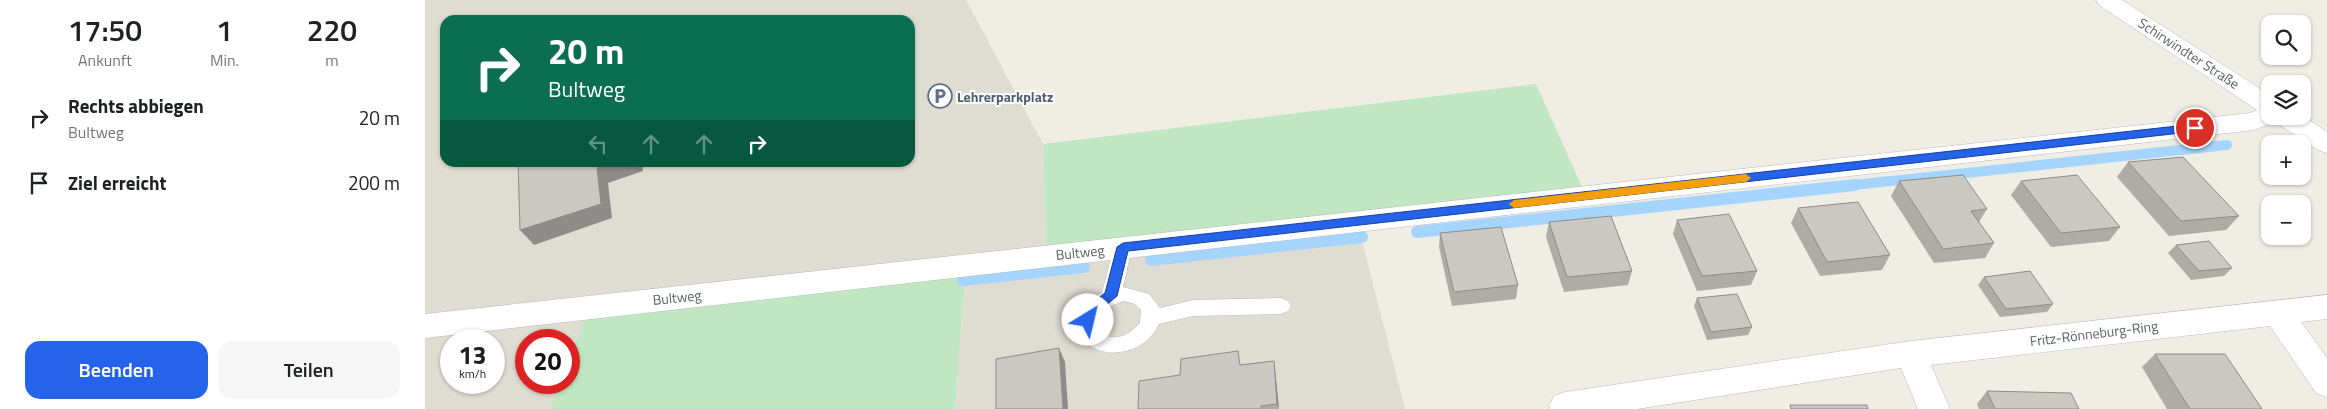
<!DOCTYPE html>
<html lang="de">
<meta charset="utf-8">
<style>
body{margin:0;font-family:"Titillium Web",sans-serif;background:#f6f6f6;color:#202124;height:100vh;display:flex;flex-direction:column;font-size:19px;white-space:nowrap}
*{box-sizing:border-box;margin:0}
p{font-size:16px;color:#757577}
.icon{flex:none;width:28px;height:28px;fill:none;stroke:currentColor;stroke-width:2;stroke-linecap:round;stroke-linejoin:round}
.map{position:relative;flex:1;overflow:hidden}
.side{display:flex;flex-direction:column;background:#fff;width:425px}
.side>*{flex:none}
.top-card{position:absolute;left:15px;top:15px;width:475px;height:152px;border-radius:15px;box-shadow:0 1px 4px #0004;background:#0b6e4f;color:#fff;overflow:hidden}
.tools{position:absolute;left:1836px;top:15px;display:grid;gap:10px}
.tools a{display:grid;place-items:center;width:50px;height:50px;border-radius:10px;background:#fff;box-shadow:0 1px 4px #0004;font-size:25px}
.speed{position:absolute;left:15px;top:329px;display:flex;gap:10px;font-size:25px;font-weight:700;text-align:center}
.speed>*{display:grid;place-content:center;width:65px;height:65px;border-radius:50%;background:#fff;box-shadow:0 1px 4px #0004;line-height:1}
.speed small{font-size:12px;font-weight:400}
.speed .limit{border:8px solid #d22;background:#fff;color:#111}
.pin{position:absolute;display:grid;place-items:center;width:42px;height:42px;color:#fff;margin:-21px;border:2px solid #fff;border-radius:50%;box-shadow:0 1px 5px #0007}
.me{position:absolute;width:55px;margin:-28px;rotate:36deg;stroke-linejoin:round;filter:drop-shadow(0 0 4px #0008)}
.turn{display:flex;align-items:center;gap:18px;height:105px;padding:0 25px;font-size:22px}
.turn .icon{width:65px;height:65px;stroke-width:2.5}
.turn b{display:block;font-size:35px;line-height:42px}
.lanes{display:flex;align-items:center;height:48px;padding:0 25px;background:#0003;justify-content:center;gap:25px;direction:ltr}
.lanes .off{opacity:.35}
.eta{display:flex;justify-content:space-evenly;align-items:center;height:85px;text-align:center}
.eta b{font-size:30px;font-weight:600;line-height:35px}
.action{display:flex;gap:10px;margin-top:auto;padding:10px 25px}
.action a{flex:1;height:58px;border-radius:15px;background:#2563eb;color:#fff;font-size:20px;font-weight:600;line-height:58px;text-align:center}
.action a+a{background:#f6f6f6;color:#202124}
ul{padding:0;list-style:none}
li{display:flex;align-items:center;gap:15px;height:65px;padding:0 25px}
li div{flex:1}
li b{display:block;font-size:19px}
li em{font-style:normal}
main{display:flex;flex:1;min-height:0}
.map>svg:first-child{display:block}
</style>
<main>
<section class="side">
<div class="eta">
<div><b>17:50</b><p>Ankunft</p></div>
<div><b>1</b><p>Min.</p></div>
<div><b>220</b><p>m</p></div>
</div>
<ul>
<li><svg class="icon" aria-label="right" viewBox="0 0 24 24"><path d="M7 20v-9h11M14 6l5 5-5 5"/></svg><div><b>Rechts abbiegen</b><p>Bultweg</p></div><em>20 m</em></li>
<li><svg class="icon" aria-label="arrive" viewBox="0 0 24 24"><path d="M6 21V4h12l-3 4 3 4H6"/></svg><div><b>Ziel erreicht</b></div><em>200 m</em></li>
</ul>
<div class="action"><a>Beenden</a><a>Teilen</a></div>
</section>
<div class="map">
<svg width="1902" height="409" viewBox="0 0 1902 409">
<rect width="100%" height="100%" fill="#efede4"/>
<path fill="#dfdcd2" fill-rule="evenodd" d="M 0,0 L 541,0 L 618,144 L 621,256 L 932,221 L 980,409 L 530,409 L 541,265 L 165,307 L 144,361 L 144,340 L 101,340 L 101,382 L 135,383 L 125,409 L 0,409 ZM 20,20 L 485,20 L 485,162 L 20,162 ZM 26,340 L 69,340 L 69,382 L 26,382 Z"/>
<path fill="#c0e7c1" d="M 1111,84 L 1161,196 L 621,256 L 618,144 Z
M 541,265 L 530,409 L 125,409 L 135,383 L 144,382 L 144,361 L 164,307 Z"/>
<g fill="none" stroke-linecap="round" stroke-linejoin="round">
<path stroke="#a5d5ff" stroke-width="10" d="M 1419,186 L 1802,145"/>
<path stroke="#a5d5ff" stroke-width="12" d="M 992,232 L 1430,185
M 726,260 L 937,237
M 538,280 L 659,267"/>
<g stroke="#b7babf" stroke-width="1">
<path id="service" d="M 698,240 L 704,242 L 707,247 L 698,287 L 724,294 L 735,308 L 768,300 L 856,298 L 863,301 L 866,306 L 863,311 L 856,314 L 768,316 L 734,324 C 712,371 637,355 658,311 C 661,303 668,296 677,293 L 689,247 L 692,242 ZM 699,301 L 710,304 L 716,310 L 715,323 C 704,336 685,345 674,328 C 672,311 684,306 699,301 Z"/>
</g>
<g stroke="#b7babf" stroke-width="1">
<path id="minor" d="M 1671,0 L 1697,0 L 1845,95 L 1845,116 L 1878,116 L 1902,132 L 1902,153 L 1893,150 L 1850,122 L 1829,130 L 0,338 L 0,314 L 1825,113 L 1832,110 L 1674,5 Z
M 1902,295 L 1902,319 L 1876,322 L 1902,358 L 1902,397 L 1891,393 L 1845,326 L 1506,365 L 1525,409 L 1493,409 L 1476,368 L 1212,409 L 1125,409 L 1124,406 L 1129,396 L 1140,392 L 1486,341 Z"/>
</g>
<use href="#service" fill="#fff" fill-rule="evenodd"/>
<use href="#minor" fill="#fff" fill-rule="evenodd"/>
</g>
<path fill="#aeaca7" d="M 1703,162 L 1814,216 L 1801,230 L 1744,236 L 1692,177 Z
M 1474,181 L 1562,209 L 1554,222 L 1569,243 L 1560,258 L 1509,263 L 1466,196 Z
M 1596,181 L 1695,227 L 1684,241 L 1626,247 L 1586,195 Z
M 1373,208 L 1465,255 L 1457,270 L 1395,276 L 1366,223 Z
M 1252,220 L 1332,271 L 1326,285 L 1272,291 L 1248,234 Z
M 1124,222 L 1207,271 L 1203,285 L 1139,292 L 1121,237 Z
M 1015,233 L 1093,285 L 1091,299 L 1027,306 L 1014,247 Z
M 1751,245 L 1807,268 L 1799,276 L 1766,280 L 1743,253 Z
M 1559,277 L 1628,304 L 1622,312 L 1575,317 L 1553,285 Z
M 1272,298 L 1327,327 L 1323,335 L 1282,340 L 1269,306 Z
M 1730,354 L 1837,409 L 1742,409 L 1717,367 Z
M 849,361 L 854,409 L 713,409 L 755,375 L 816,365 Z
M 1562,391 L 1654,409 L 1554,409 L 1552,404 Z"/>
<path fill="#8d8c88" d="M 190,162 L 217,162 L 218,171 L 183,183 L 187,218 L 109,245 L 95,230 L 172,168 Z
M 634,348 L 640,362 L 643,409 L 638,409 Z
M 849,361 L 851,378 L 854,409 L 852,404 Z"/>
<path fill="#cac8c2" stroke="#8d8c88" d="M 1758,157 L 1814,216 L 1756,221 L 1703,162 Z
M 93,162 L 190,162 L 172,168 L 176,204 L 95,230 Z
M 1538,175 L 1562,209 L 1546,211 L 1569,243 L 1518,249 L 1474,181 Z
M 1652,175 L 1695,227 L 1636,233 L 1596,181 Z
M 1433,202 L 1465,255 L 1402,262 L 1373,208 Z
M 1304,214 L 1332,271 L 1277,276 L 1252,220 Z
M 1186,216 L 1207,271 L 1142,277 L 1124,222 Z
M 1076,227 L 1093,285 L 1029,292 L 1015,233 Z
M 1784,241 L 1807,268 L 1774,271 L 1751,245 Z
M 1605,271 L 1628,304 L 1581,309 L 1559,277 Z
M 1312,294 L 1327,327 L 1286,332 L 1272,298 Z
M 634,348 L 638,409 L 571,409 L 571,359 Z
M 813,351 L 815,365 L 849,361 L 852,404 L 836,406 L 836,409 L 713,409 L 714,381 L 755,375 L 756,359 Z
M 1730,354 L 1800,354 L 1837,409 L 1765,409 Z
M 1562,391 L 1646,393 L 1654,409 L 1570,409 Z
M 1365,405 L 1442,405 L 1443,409 L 1366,409 Z"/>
<path fill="#2563eb" stroke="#184099" d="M 1770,124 L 1774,125 L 1774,131 L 703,251 L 692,296 L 672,313 L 667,324 L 658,324 L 656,320 L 662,307 L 680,293 L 692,247 L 698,243 Z"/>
<path fill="#f59e0b" d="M 1321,174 L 1326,178 L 1321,182 L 1089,208 L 1084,204 L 1089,200 Z"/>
<defs>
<g id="parking-ring" transform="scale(1.25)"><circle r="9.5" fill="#fff" stroke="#5c6f8a" stroke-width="1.5"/><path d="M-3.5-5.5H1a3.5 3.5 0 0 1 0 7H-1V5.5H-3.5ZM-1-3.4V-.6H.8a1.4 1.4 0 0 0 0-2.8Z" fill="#5c6f8a"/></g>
</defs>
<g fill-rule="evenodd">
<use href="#parking-ring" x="515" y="96"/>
</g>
<g text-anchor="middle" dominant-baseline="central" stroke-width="4" stroke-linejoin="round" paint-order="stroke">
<g font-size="14" fill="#5c6065" stroke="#fff">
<text transform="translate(1764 53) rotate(33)">Schirwindter Straße</text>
<text transform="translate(655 252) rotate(-6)">Bultweg</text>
<text transform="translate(252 297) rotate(-6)">Bultweg</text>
<text transform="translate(1669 333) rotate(-7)">Fritz-Rönneburg-Ring</text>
</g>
<g font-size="14" font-weight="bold" fill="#4e5e75" stroke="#fff" text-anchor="start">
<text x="532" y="96">Lehrerparkplatz</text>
</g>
</g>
</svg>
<div class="tools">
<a><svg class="icon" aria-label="search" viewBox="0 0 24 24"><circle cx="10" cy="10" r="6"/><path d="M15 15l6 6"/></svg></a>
<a><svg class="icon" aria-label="layers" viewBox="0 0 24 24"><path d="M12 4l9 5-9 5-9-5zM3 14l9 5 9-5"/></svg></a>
<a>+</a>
<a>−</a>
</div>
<div class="speed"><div>13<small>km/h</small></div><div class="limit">20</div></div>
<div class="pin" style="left:1770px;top:128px;background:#d93025"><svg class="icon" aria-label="arrive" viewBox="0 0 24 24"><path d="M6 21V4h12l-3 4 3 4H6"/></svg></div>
<svg class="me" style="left:663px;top:320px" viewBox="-20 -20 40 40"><circle r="19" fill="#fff"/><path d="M0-13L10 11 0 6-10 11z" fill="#2563eb"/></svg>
<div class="top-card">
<div class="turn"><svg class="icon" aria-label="right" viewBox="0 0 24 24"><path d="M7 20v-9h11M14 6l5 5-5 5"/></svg><div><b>20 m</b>Bultweg</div></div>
<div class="lanes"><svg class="icon off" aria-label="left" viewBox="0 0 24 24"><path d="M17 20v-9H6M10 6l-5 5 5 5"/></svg><svg class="icon off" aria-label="ahead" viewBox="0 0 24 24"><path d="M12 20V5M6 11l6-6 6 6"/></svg><svg class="icon off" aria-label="ahead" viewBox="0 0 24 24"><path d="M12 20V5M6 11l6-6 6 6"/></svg><svg class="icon" aria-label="right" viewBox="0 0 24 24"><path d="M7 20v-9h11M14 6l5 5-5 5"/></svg></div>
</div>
</div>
</main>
